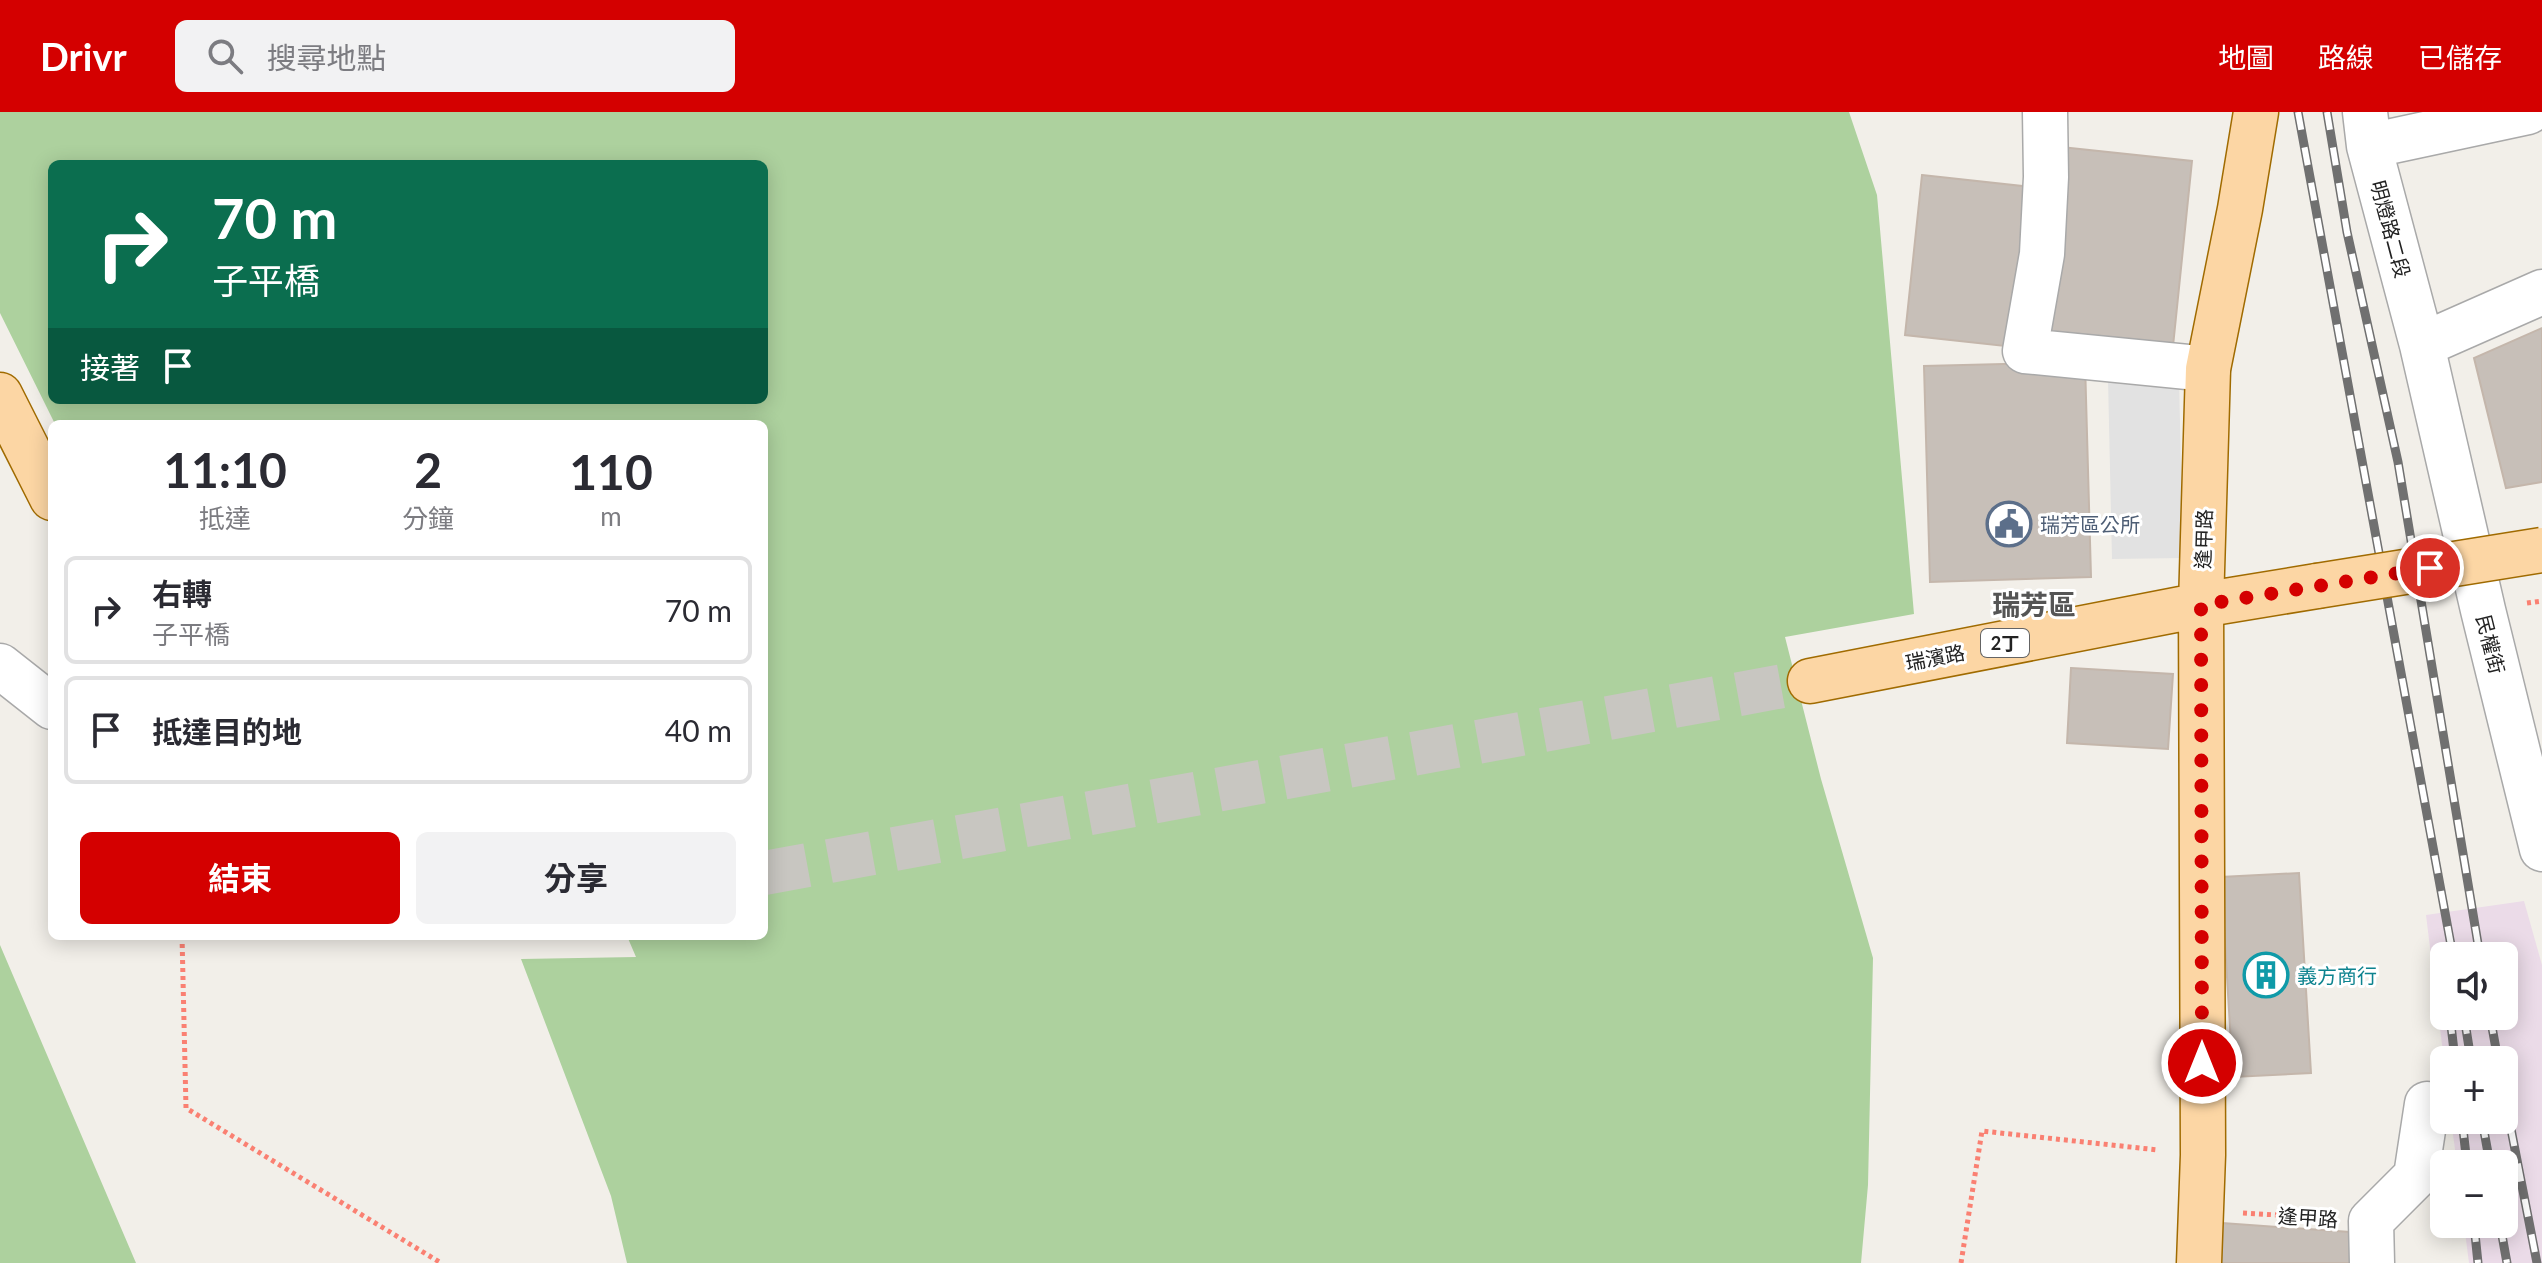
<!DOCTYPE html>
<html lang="zh-TW">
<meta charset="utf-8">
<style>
body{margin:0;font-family:Lato,"Noto Sans TC",sans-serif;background:#f2f2f3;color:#2b2b33;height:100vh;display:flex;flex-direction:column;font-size:30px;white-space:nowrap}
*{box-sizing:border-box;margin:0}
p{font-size:26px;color:#7c7c81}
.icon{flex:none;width:44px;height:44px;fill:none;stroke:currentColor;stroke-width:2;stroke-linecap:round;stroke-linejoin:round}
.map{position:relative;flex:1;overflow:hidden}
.panel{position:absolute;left:48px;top:308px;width:720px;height:520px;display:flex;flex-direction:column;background:#fff;border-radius:12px;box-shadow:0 4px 20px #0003}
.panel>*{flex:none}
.hud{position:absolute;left:48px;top:48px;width:720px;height:244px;border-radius:12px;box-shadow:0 4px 20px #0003;background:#0b6e4f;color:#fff;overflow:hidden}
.fabs{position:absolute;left:2430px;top:830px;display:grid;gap:16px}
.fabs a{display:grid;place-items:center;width:88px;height:88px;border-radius:12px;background:#fff;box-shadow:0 4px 20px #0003;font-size:40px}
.pin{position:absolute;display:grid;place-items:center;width:68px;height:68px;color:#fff;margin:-34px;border:4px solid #fff;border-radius:50%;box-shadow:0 2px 8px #0007}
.me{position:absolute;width:88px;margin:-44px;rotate:0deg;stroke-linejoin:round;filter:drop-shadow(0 0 6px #0008)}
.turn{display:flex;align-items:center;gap:28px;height:168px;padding:0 32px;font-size:36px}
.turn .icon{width:104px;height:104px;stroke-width:2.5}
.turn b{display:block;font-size:56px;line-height:68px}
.then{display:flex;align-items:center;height:76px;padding:0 32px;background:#0003;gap:16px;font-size:30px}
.eta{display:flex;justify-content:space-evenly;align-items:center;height:136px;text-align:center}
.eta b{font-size:48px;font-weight:700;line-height:56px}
.action{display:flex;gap:16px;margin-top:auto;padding:16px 32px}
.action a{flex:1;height:92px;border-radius:12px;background:#d40000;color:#fff;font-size:32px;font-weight:700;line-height:92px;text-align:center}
.action a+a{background:#f2f2f3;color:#2b2b33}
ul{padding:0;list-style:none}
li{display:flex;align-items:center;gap:24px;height:108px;margin:0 16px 12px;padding:0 16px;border:4px solid #e1e1e2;border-radius:12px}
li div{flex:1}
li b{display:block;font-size:30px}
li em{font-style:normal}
header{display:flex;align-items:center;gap:48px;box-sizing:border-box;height:112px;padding:0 40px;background:#d40000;color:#fff}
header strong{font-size:38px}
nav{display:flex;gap:44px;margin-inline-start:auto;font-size:28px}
.search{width:560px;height:72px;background:#f2f2f3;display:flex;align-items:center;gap:20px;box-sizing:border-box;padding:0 28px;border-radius:12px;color:#7c7c81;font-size:30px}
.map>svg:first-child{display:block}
</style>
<header>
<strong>Drivr</strong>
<div class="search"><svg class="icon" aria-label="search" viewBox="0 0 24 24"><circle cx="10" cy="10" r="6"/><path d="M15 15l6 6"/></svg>搜尋地點</div>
<nav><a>地圖</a><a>路線</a><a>已儲存</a></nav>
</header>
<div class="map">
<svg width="2542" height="1151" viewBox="0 0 2542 1151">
<rect width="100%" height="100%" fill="#f2efe9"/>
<path fill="#ebdbe8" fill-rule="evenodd" d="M 2524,789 L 2542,853 L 2542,1151 L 2469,1151 L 2464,1112 L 2504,1112 L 2504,1052 L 2457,1052 L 2451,1008 L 2504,1008 L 2504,948 L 2444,949 L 2426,803 ZM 2444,844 L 2504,844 L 2504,904 L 2444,904 Z"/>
<path fill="#add19e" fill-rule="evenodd" d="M 0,0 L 1849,0 L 1877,83 L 1914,502 L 1785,525 L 1821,667 L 1873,846 L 1868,1073 L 1861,1151 L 627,1151 L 611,1084 L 521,847 L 636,845 L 627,824 L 764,824 L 764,312 L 55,312 L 0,201 ZM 52,52 L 764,52 L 764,288 L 52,288 Z
M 0,833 L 136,1151 L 0,1151 Z"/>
<path fill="#e2e2e2" d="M 2179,266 L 2183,446 L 2112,447 L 2108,267 Z"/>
<path fill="#c7bfb8" stroke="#c4b6ab" stroke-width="2" d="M 2061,35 L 2192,49 L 2172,244 L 2040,230 Z
M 1922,63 L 2031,75 L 2014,235 L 1905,223 Z
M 2542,216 L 2542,370 L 2506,376 L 2474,246 Z
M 2085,250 L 2091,465 L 1930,470 L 1924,254 Z
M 2071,556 L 2173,562 L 2168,637 L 2067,631 Z
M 2299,761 L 2311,961 L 2233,965 L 2221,765 Z
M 2222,1111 L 2364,1121 L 2363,1151 L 2220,1151 Z"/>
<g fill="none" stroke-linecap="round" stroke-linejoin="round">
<path stroke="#c8c6c1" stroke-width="44" stroke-dasharray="44 22" stroke-linecap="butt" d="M 764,761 L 1810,569"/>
<g stroke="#a9a9a9" stroke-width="47">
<path id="minor" d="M 2045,0 L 2046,65 L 2042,142 L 2025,239 L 2208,257
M 2365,0 L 2369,34 L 2422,233 L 2483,498 L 2542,737
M 2369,34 L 2528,0
M 2422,233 L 2542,180
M 0,554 L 52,595
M 2372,1151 L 2371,1109 L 2416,1064 L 2427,992"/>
</g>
<g stroke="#a06b00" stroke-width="47">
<path id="major" d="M 0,283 L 52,386
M 1810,569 L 2201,493 L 2317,474
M 2199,1151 L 2203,1043 L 2201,493 L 2208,257 L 2240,97 L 2256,0"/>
</g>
<path stroke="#fa8072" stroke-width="5" stroke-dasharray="4 4" stroke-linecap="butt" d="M 2527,491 L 2542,489
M 182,824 L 186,996 L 441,1151
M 2243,1101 L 2329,1106
M 1961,1151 L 1982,1019 L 2158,1038"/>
<use href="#minor" stroke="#fff" stroke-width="44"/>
<use href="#major" stroke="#fcd6a4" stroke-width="44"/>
<g stroke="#707070" stroke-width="9">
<path id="rail" d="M 2298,0 L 2453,844
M 2327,0 L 2347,120 L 2398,350 L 2480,844
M 2450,904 L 2455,948
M 2464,904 L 2471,948
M 2490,904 L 2498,948
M 2504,981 L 2537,1151
M 2462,1008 L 2467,1052
M 2482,1008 L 2490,1052
M 2474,1112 L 2478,1151
M 2500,1112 L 2507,1151"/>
</g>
<use href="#rail" stroke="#fff" stroke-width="6" stroke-dasharray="18" stroke-linecap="butt"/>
<g stroke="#a06b00" stroke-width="47" stroke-linecap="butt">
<path id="major-bridge" d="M 2317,474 L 2542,438"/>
</g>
<use href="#major-bridge" stroke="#fcd6a4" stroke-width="44"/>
</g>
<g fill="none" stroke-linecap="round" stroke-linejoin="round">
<path stroke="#d40000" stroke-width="14" stroke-dasharray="0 25.2" d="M 2202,951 L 2201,493 L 2430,456"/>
</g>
<defs>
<g id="civic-ring" transform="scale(2.3)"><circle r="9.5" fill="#fff" stroke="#5c6f8a" stroke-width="1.5"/><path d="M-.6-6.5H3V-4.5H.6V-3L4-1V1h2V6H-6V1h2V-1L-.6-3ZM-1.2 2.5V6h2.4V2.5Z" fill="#5c6f8a"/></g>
<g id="building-ring" transform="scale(2.3)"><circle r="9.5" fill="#fff" stroke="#0f9aa8" stroke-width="1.5"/><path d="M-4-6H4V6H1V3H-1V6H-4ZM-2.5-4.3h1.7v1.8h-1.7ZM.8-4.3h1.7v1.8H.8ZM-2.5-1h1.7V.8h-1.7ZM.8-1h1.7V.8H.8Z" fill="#0f9aa8"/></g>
</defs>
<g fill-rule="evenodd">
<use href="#civic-ring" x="2009" y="412"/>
<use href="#building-ring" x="2266" y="863"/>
</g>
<g text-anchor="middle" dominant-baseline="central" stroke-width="6" stroke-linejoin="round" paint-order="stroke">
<rect fill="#fff" stroke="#646464" stroke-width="2" x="1981" y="517" width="48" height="28" rx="6"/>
<g font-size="18" font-weight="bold" fill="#222">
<text x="2005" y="531">2丁</text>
</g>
<g font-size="20" fill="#222" stroke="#fff">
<text transform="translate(2391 117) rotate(75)">明燈路二段</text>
<text transform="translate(2203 427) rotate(-88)">逢甲路</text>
<text transform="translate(2491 532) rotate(76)">民權街</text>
<text transform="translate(1935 545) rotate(-11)">瑞濱路</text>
<text transform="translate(2308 1105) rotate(4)">逢甲路</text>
</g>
<g font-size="20" fill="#4e5e75" stroke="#fff" text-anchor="start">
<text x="2040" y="412">瑞芳區公所</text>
</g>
<g font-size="20" fill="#0d838f" stroke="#fff" text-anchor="start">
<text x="2297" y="863">義方商行</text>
</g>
<g font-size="28" font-weight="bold" fill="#555" stroke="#fff">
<text x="2034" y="492">瑞芳區</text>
</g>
</g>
</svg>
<div class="fabs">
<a><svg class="icon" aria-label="sound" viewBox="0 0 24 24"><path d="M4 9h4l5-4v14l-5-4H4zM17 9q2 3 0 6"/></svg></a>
<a>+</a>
<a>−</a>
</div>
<div class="pin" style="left:2430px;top:456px;background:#d93025"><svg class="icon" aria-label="arrive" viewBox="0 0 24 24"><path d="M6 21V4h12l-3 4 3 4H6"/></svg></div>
<svg class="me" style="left:2202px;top:951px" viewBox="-20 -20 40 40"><circle r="17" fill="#d40000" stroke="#fff" stroke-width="3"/><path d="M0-11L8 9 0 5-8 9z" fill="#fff"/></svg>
<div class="hud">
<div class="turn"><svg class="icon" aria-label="right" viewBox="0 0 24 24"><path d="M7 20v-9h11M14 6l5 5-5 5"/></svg><div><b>70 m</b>子平橋</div></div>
<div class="then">接著<svg class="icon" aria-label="arrive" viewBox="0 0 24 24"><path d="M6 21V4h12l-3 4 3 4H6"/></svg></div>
</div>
<section class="panel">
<div class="eta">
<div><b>11:10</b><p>抵達</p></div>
<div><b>2</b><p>分鐘</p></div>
<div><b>110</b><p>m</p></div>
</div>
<ul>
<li><svg class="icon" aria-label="right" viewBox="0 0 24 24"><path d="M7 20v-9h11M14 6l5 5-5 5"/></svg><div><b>右轉</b><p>子平橋</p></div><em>70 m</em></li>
<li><svg class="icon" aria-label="arrive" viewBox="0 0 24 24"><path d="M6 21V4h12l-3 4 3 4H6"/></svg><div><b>抵達目的地</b></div><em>40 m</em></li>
</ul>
<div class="action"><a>結束</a><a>分享</a></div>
</section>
</div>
